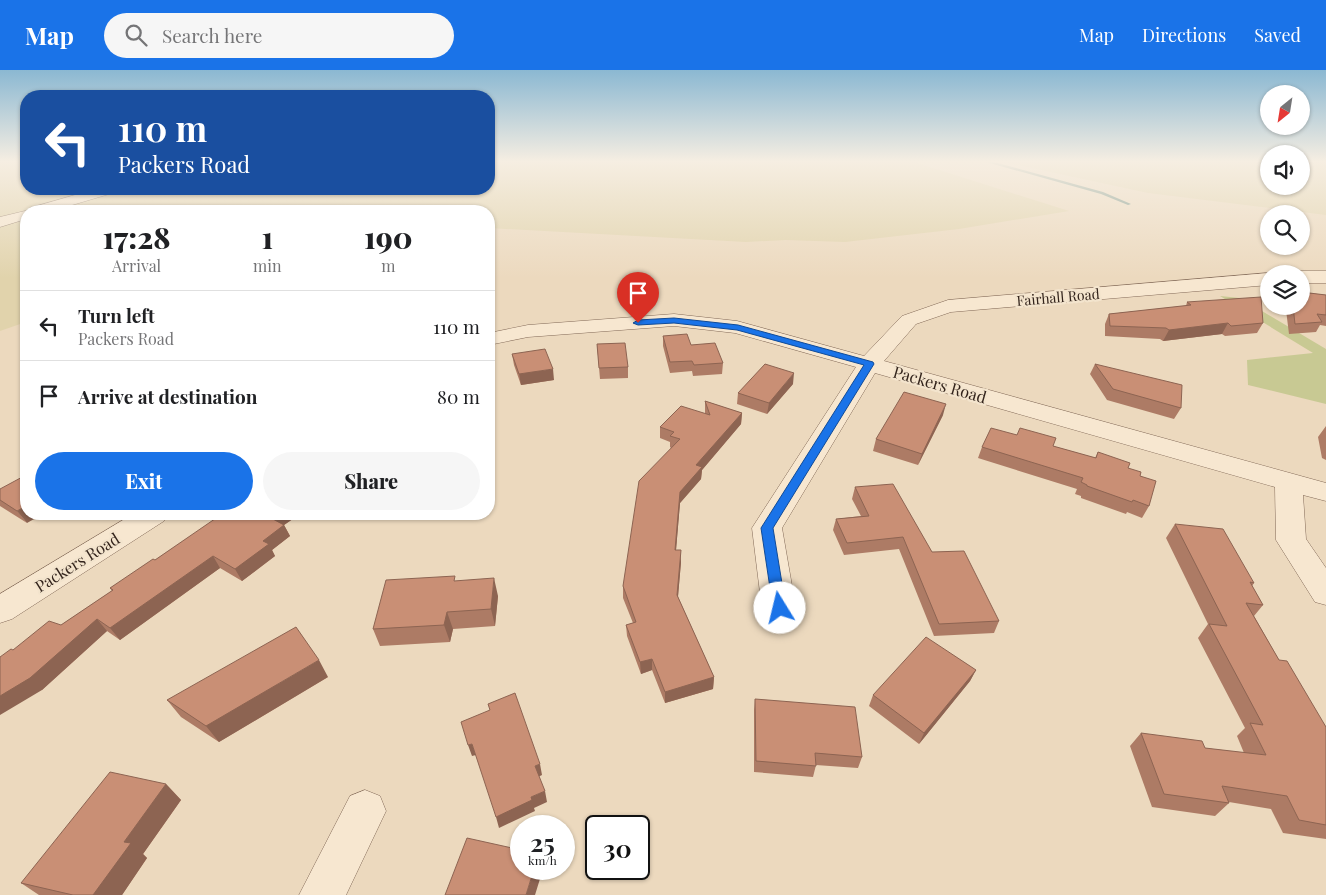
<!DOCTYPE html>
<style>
body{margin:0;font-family:"Playfair Display",serif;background:#f6f6f6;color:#202124;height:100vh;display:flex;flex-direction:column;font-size:19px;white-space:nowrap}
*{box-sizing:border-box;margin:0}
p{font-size:16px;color:#757577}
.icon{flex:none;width:28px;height:28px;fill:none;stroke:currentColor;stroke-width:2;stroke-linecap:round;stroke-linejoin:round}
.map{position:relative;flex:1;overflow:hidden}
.side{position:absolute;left:20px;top:135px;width:475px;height:315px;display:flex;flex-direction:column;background:#fff;border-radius:20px;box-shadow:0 1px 4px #0004}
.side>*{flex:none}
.top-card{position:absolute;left:20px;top:20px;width:475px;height:105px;border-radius:20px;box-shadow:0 1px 4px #0004;background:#1a4fa0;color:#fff;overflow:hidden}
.needle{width:32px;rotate:210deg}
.fabs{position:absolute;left:1260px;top:15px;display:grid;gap:10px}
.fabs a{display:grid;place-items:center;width:50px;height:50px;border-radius:50%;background:#fff;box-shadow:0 1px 4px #0004;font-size:25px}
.speed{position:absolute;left:510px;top:745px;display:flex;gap:10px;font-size:25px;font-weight:700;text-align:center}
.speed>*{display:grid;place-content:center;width:65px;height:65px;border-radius:50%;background:#fff;box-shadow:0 1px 4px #0004;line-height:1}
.speed small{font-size:12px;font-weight:400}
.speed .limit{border:2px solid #111;border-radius:8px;background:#fff;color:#111}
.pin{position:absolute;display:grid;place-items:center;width:42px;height:42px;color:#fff;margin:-51px -21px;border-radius:50% 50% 50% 0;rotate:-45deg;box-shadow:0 0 5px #0007}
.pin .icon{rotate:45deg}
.me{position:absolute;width:55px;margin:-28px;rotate:351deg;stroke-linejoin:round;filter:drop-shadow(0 0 4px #0008)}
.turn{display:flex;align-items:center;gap:18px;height:105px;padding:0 15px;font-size:22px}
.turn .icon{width:65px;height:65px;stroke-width:2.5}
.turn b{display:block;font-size:35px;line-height:42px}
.eta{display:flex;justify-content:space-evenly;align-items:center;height:85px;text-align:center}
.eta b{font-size:30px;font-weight:800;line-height:35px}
.button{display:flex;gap:10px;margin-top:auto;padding:10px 15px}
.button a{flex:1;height:58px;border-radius:30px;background:#1a73e8;color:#fff;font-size:20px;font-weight:800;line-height:58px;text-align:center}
.button a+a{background:#f6f6f6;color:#202124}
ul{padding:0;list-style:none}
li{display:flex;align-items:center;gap:15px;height:70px;padding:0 15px;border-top:1px solid #e0e0e0}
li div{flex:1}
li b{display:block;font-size:19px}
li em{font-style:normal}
header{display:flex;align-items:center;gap:30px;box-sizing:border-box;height:70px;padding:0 25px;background:#1a73e8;color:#fff}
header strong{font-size:24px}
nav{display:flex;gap:28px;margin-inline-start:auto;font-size:18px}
.search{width:350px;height:45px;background:#f6f6f6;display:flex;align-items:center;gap:12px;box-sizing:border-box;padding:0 18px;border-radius:28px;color:#757577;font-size:19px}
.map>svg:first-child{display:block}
</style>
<header>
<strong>Map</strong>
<div class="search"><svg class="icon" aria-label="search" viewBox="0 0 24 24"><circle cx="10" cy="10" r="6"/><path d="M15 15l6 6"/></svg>Search here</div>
<nav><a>Map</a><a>Directions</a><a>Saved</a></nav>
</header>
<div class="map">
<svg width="1326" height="825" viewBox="0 0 1326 825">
<rect width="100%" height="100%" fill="#ecd9be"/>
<path fill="#e1d3ac" d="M 0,92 L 26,92 L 26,119 L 489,119 L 489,92 L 914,92 L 1069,141 L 959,159 L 845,172 L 786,170 L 746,172 L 489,158 L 489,141 L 26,141 L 26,252 L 0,261 Z
M 1004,92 L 1269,92 L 1269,116 L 1301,116 L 1301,92 L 1326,92 L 1326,145 L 1148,123 Z"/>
<path fill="#c8c993" d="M 1220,226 L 1240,228 L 1326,279 L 1326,334 L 1248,315 L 1247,290 L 1313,283 Z"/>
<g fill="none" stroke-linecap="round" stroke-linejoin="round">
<path fill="#698a7f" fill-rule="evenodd" d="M 994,92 L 1103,122 L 1131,134 L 1128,135 L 1101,124 L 986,92 Z"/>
<g stroke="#836a58" stroke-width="1">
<path id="minor" d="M 96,119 L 118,119 L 116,122 L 52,141 L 26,141 L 26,149 L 0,157 L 0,147 L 29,140 L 30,138 Z
M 1301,201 L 1326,201 L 1326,213 L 1301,213 L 1301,204 L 1294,204 Z
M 1269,203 L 1269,215 L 951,242 L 916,254 L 884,291 L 1326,413 L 1326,431 L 1303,425 L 1306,469 L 1326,498 L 1326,535 L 1315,532 L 1276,470 L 1275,417 L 875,303 L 782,458 L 796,539 L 791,548 L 779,552 L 767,548 L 762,539 L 752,458 L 856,297 L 735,263 L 674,256 L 528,267 L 489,275 L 489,263 L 528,255 L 674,244 L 737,251 L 864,286 L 902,246 L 948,230 Z
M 133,444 L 168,444 L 164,451 L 12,549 L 0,553 L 0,524 Z
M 365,720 L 380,726 L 386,741 L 346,825 L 299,825 L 350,726 Z"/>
</g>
<use href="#minor" fill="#f7e7d0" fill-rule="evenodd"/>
</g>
<path fill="#ad7b65" d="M 1301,222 L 1326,225 L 1326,256 L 1320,255 L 1316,262 L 1289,264 L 1286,240 L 1288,236 L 1301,236 Z
M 1187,232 L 1263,253 L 1257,263 L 1225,266 L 1222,264 L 1163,271 L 1160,269 L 1105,266 L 1105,254 L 1109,244 L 1186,236 Z
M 663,266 L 691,275 L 723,293 L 722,304 L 693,306 L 692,301 L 670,303 L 663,276 Z
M 597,274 L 628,297 L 628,308 L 600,309 Z
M 512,284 L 554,310 L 521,315 L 514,295 Z
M 1095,294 L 1181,338 L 1174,349 L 1107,330 L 1090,304 Z
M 793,314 L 767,344 L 737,334 L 738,323 Z
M 705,331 L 742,343 L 741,354 L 702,400 L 701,409 L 680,433 L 676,480 L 681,492 L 678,527 L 714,607 L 713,619 L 665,633 L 652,600 L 641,604 L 627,566 L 626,555 L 633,553 L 623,528 L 623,516 L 671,378 L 670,377 L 670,372 L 660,368 L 660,357 L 705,344 Z
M 943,345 L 918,395 L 873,381 L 876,369 Z
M 1326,356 L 1326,390 L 1322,388 L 1318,367 Z
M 1053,376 L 1095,388 L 1098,382 L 1128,398 L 1140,406 L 1149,436 L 1142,448 L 1127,442 L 1126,444 L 1081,428 L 1081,426 L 1075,424 L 1077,419 L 978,388 L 982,377 Z
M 855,417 L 932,482 L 999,551 L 994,563 L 934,566 L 899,479 L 844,485 L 833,460 L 836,449 L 861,446 L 852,429 Z
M 0,419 L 27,453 L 0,436 Z
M 220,444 L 300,444 L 284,455 L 290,466 L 272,480 L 275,486 L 242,511 L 220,498 L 120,570 L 107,561 L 42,620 L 13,580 L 61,555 L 112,521 L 110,518 L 155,490 L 221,446 Z
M 1175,454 L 1254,513 L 1252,516 L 1263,535 L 1254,546 L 1279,590 L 1326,657 L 1326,769 L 1283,763 L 1271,739 L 1229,732 L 1229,733 L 1215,746 L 1152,737 L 1130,676 L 1141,663 L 1205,678 L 1244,683 L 1237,666 L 1245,658 L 1198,568 L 1208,554 L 1166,468 Z
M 457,511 L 498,526 L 495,556 L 453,559 L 450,572 L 380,576 L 373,559 Z
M 976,600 L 970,611 L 919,674 L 869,636 L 873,625 Z
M 328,607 L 219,672 L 181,647 L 167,630 Z
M 755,629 L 862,687 L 858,698 L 816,695 L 813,707 L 754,702 L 754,640 Z
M 166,714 L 181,730 L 143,784 L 147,788 L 122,825 L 39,825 L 21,813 Z"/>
<path fill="#8d6452" d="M 1228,253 L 1222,264 L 1163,271 L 1169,260 Z
M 553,299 L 554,310 L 521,315 L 519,304 Z
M 794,303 L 793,314 L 767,344 L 769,333 Z
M 946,334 L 943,345 L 918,395 L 922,384 Z
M 742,343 L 741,354 L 702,400 L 701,409 L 680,433 L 675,492 L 675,480 L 680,422 L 696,395 Z
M 26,436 L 26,444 L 43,444 L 27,453 L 17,441 Z
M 278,444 L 300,444 L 284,455 L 290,466 L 272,480 L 275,486 L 242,511 L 235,499 L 263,471 L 271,448 Z
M 681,480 L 681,492 L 677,537 L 677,525 Z
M 213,486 L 220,498 L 120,570 L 110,558 Z
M 494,508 L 498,526 L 495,556 L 491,539 Z
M 447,542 L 453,559 L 450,572 L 444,555 Z
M 97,549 L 107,561 L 42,620 L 0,645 L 0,626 Z
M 652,589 L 652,600 L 641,604 L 640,592 Z
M 319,590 L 328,607 L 219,672 L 206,656 Z
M 976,600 L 970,611 L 919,674 L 924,663 Z
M 714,607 L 713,619 L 665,633 L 665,622 Z
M 472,674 L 476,685 L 472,686 L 468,675 Z
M 540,694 L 542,705 L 538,707 L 535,696 Z
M 166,714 L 181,730 L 143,784 L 147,788 L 122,825 L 93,825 L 124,772 Z
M 545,721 L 547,732 L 534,738 L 535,741 L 499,758 L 496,747 L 531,727 Z
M 534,799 L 543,799 L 535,825 L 526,825 Z"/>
<path fill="#c98f75" stroke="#8d6452" d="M 1301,222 L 1326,225 L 1326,245 L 1317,244 L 1322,252 L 1295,254 L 1293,236 L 1301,236 L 1301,231 L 1307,232 L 1301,224 Z
M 1261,227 L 1263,253 L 1231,256 L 1228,253 L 1169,260 L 1166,258 L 1110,256 L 1109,244 L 1191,235 L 1187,232 Z
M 687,264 L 691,275 L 715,273 L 723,293 L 694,295 L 692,291 L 670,292 L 663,266 Z
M 625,273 L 628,297 L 599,298 L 597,274 Z
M 545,279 L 553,299 L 519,304 L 512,284 Z
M 765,294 L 794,303 L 769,333 L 738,323 Z
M 1095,294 L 1182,315 L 1181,338 L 1113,319 Z
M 904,322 L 946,334 L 922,384 L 876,369 Z
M 705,331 L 742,343 L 696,395 L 702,397 L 680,422 L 675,480 L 681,480 L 677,525 L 714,607 L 665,622 L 652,589 L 640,592 L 626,555 L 636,552 L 623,516 L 639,411 L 680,369 L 670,366 L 674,362 L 660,357 L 681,336 L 710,345 Z
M 991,358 L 1017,365 L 1020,358 L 1056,368 L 1053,376 L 1096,388 L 1098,382 L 1130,393 L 1128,398 L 1141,402 L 1140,406 L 1156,411 L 1149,436 L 1133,430 L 1132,432 L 1087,416 L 1087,415 L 1081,412 L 1083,408 L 982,377 Z
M 26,405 L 26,436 L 17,441 L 0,430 L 0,419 Z
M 893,414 L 932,482 L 964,481 L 999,551 L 939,554 L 903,467 L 847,473 L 836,449 L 869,446 L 855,417 Z
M 221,444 L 278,444 L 271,448 L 284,455 L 263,471 L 269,474 L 235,499 L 213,486 L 110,558 L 97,549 L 30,608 L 0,626 L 0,587 L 11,579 L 13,580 L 49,551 L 61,555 L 113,520 L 110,518 L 153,489 L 155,490 L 222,444 Z
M 1175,454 L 1223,459 L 1254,513 L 1250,512 L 1263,535 L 1246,533 L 1279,590 L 1287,591 L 1326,657 L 1326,755 L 1299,750 L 1287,726 L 1222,716 L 1229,733 L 1164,724 L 1141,663 L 1202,671 L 1205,678 L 1266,685 L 1250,653 L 1263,655 L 1209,554 L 1227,556 Z
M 455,506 L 454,511 L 494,508 L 491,539 L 447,542 L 444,555 L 373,559 L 386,510 Z
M 296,557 L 319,590 L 206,656 L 167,630 Z
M 926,567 L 976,600 L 924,663 L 873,625 Z
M 515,623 L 540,694 L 535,696 L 545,721 L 531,727 L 532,730 L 496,747 L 472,674 L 468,675 L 461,652 L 490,640 L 488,634 Z
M 755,629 L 855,637 L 862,687 L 815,683 L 816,696 L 756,691 Z
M 110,702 L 166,714 L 124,772 L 131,773 L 93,825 L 73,825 L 21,813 Z
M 467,768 L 521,780 L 521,799 L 534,799 L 526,825 L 445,825 Z"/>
<linearGradient id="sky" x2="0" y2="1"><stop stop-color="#8bb8d2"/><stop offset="0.44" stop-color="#f6eee2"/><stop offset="1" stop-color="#f6eee2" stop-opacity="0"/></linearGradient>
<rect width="1326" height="208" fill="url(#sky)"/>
<path fill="#1a73e8" stroke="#114b97" d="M 674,248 L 738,255 L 873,292 L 874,294 L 773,458 L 786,538 L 784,542 L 780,544 L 775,542 L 773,538 L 761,458 L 864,295 L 737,260 L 674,253 L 638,255 L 633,253 L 638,250 Z"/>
<g text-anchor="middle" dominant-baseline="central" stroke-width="4.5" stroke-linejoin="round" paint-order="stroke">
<g font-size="14" fill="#33241c" stroke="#f3e4cd">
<text transform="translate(1058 227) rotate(-5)">Fairhall Road</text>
</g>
<g font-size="16" fill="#33241c" stroke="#f3e4cd">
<text transform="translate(940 314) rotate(16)">Packers Road</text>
<text transform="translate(77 492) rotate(-32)">Packers Road</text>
</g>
</g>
</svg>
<div class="fabs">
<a><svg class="needle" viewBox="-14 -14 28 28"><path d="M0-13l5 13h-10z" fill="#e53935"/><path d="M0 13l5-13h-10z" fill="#757577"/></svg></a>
<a><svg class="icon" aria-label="sound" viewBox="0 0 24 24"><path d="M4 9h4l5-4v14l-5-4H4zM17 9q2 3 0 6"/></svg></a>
<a><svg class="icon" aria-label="search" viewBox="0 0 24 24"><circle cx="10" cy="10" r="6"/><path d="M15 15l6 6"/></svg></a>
<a><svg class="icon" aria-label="layers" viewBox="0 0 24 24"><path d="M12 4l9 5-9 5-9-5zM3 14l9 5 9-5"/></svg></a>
</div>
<div class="speed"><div>25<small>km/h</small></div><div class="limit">30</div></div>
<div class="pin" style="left:638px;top:253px;background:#d93025"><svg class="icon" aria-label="arrive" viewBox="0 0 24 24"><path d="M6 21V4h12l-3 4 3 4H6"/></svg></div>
<svg class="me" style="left:780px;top:538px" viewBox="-20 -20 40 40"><circle r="19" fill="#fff"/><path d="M0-13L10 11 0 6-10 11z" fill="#1a73e8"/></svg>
<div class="top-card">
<div class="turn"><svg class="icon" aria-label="left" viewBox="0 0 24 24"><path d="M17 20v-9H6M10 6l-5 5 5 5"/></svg><div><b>110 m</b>Packers Road</div></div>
</div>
<section class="side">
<div class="eta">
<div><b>17:28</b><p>Arrival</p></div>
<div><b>1</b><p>min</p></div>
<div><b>190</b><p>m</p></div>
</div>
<ul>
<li><svg class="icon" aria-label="left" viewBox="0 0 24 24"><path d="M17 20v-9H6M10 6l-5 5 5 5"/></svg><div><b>Turn left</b><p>Packers Road</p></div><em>110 m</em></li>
<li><svg class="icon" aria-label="arrive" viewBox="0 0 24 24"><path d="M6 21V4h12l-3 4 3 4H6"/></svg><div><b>Arrive at destination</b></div><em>80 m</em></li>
</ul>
<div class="button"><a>Exit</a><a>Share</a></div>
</section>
</div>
